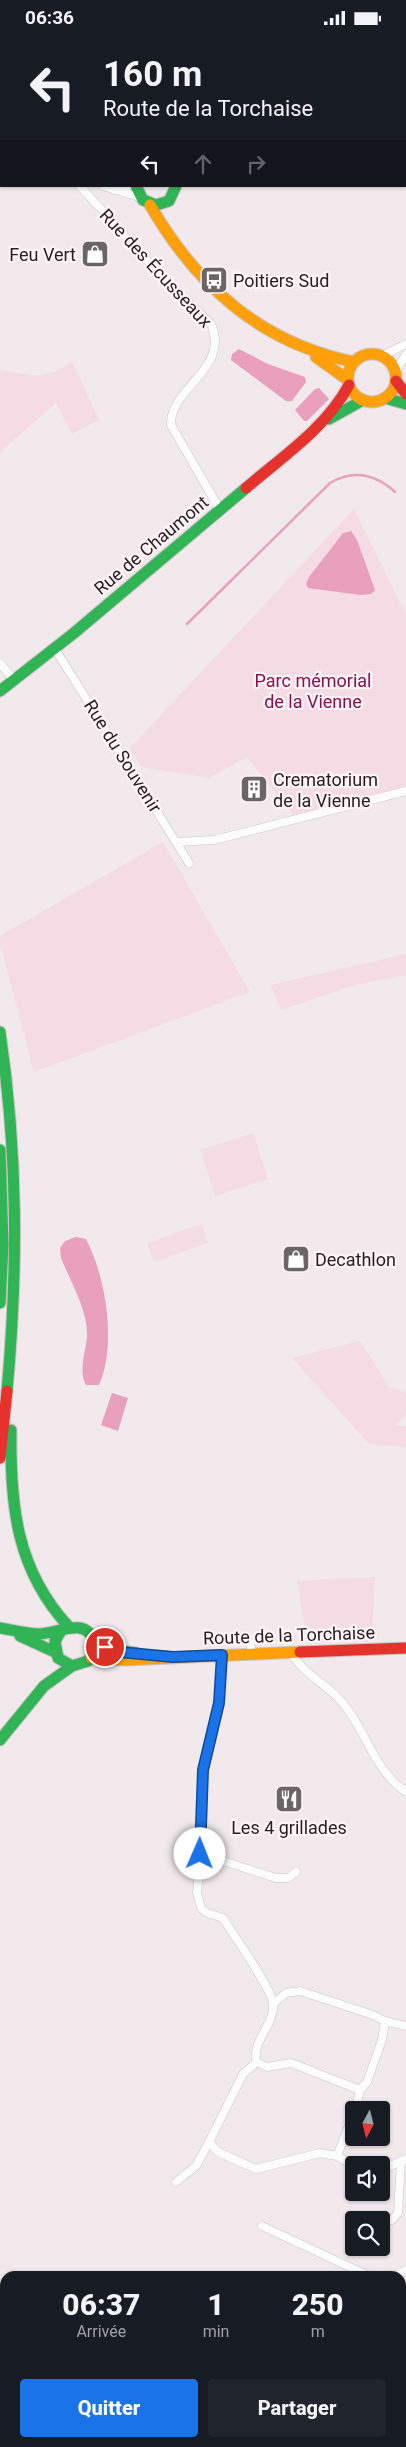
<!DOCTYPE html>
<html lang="fr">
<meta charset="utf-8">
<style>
body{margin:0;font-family:Roboto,sans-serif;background:#20242c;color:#f1f3f6;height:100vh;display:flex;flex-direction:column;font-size:19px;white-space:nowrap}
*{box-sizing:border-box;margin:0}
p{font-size:16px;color:#9ea1a6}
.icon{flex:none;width:28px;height:28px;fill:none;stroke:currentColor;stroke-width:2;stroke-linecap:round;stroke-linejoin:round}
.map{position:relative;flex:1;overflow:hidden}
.drawer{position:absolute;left:0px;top:2236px;width:406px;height:176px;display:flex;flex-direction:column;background:#171b24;border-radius:15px 15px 0 0;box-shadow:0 1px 4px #0004}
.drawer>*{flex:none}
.guide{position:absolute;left:0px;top:0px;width:406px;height:152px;box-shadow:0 1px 4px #0004;background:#171b24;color:#f1f3f6;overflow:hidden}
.needle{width:32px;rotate:187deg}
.buttons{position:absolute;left:345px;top:2066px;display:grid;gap:10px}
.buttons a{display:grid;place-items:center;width:45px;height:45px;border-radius:5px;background:#171b24;box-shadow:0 1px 4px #0004;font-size:25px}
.pin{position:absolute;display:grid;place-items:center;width:42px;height:42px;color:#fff;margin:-21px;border:2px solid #fff;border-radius:50%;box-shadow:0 1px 5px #0007}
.me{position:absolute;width:55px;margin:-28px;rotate:1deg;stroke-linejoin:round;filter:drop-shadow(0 0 4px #0008)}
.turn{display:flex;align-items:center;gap:18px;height:105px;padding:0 20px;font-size:22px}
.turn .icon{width:65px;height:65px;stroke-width:2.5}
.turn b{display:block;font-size:35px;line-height:42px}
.lanes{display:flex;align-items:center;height:48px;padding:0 20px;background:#0003;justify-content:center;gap:25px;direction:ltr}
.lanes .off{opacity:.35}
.eta{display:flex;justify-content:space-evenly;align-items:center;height:85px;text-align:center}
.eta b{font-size:30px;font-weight:800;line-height:35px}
.cta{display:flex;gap:10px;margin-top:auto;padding:10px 20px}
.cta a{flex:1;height:58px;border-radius:5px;background:#1a73e8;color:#fff;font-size:20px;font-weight:800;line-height:58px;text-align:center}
.cta a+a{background:#20242c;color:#f1f3f6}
.status{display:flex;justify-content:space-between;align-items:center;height:35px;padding:0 25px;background:#171b24;direction:ltr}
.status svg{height:14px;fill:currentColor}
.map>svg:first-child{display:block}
</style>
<div class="status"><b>06:36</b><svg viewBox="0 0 49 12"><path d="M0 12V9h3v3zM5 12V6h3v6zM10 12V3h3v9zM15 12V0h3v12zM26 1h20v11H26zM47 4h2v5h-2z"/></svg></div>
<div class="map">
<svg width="406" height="2412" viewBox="0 0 406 2412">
<rect width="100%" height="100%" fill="#f2e9ec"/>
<path fill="#f4dbe4" d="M 72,326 L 99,385 L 72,399 L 56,368 L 0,417 L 0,335 C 30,340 47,347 72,326 Z
M 354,474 L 406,580 L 406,751 L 293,780 L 247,722 L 209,743 L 141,732 L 130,713 Z
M 163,807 L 250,957 L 34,1037 L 0,909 L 0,901 Z
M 406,919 L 406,940 L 355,950 L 281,975 L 271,950 Z
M 253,1098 L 268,1144 L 215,1161 L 200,1115 Z
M 202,1189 L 208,1208 L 154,1227 L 147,1208 Z
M 360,1306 L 389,1352 L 406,1358 L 406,1380 L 394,1391 L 406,1391 L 406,1412 L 369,1409 L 292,1323 Z
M 375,1542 L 372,1606 L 308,1609 L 297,1546 Z
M 0,2309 L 5,2314 L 5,2408 L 118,2408 L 122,2412 L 0,2412 Z"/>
<path fill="#e8a0bc" d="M 239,314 L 268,329 L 305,342 L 306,347 L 292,366 L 286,366 L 231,325 L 232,319 Z
M 319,353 L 329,364 L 307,386 L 304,386 L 295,375 L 315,354 Z
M 351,496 L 357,505 L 375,555 L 371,559 L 361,560 L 308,553 L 306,549 L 309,542 L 343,498 Z
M 76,1202 L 86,1204 C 106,1242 117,1310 99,1350 L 86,1350 C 78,1336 86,1316 87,1301 C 88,1275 70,1246 61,1223 L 60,1213 L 65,1206 Z
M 112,1358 L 128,1363 L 118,1396 L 101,1390 Z"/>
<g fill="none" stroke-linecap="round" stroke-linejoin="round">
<path stroke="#e8a0bc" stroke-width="2.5" d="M 187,589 L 330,448 C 354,434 375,439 395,457"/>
<g stroke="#cbc4c7" stroke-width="9">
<path id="street" d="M 54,0 L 55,1
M 80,151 L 157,236 L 211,289 C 231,334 169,353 171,390 L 220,475
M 103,151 L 139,162
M 114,155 L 129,151
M 382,321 L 406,309
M 395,337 L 406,319
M 55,614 L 189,828
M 0,628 L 14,645
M 177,807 L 214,805 L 406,756
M 250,1607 L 252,1619
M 291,1617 C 301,1637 326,1649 341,1666 C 366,1694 373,1735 406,1757
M 222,1620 L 219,1668 L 203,1735 L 201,1819 L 197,1858 L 201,1873 L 207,1878 L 223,1883 C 234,1901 270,1951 273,1968 C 276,1989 250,2007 257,2027 L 243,2039 L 209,2107 L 218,2117 L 256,2134 L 320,2118 L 337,2121 L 354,2131
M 201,1819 L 276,1843 L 288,1843 L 296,1837
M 273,1969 L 286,1958 L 300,1956 L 373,1980 L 385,1986 L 406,1991
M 257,2027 L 267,2032 L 291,2028 L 360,2055
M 355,2075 L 360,2055 L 367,2047 L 382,2005 L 385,1986
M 337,2121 L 354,2078
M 381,2135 L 406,2124
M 176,2147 L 196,2131 L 209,2107
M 386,2186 L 392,2185 L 398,2178 L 401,2127
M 262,2191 L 369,2241
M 396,2241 L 406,2235"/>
</g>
<g stroke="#cbc4c7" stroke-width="13">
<path id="fast" d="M 120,0 L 120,1
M 62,1 L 63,0
M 0,96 L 1,95
M 0,114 L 1,113
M 136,151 L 143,165 L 156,170 L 169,166 L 176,151
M 385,363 L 406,369
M 329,384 L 363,365
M 0,656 L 74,598 L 246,453
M 0,997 C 18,1119 18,1234 7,1356
M 0,1115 L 3,1210 L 0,1268
M 11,1395 C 10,1470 16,1535 69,1592
M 0,1593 C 13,1595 26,1599 39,1599 C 56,1599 84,1582 93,1604 C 96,1612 93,1620 88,1626 L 72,1631 L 58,1623 L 55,1606 L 61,1596
M 20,1601 L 55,1617
M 94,1606 L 113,1615 L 136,1618
M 0,1705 L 44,1651 L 72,1631"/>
</g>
<g stroke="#cbc4c7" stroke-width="13">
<path id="slow" d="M 150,170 C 197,251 261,308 354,327
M348 343a24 24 0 1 1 48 0a24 24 0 1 1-48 0Z
M 316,322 L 348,345
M 91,1623 L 127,1625 L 300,1617"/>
</g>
<g stroke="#cbc4c7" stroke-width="13">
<path id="jam" d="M 396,346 L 406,359
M 246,453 C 282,422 326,393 349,350
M 0,1423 L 7,1356
M 300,1617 L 406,1613"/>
</g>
<use href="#street" stroke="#fdfcfc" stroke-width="8"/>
<use href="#fast" stroke="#30b455" stroke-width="11"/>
<use href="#slow" stroke="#ff9f0a" stroke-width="11"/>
<use href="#jam" stroke="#e5322d" stroke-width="11"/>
</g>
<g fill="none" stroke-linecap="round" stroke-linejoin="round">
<g stroke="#114b97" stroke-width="12">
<path id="route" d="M 105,1612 L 119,1617 L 173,1622 L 222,1620 L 219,1668 L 203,1735 L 200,1819"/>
</g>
<use href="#route" stroke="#1a73e8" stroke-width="9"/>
</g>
<defs>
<g id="shop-square" transform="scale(1.4375)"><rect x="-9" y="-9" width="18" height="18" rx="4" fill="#6c6567" stroke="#fff4f8"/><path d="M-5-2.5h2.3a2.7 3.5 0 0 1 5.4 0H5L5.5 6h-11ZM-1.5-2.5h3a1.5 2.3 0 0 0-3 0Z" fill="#fff"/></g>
<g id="bus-square" transform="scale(1.4375)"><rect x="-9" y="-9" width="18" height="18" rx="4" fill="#6c6567" stroke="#fff4f8"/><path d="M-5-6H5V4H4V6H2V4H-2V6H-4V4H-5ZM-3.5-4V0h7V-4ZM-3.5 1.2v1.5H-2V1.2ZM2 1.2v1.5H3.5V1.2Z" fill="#fff"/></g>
<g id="building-square" transform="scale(1.4375)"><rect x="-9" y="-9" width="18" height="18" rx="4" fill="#6c6567" stroke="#fff4f8"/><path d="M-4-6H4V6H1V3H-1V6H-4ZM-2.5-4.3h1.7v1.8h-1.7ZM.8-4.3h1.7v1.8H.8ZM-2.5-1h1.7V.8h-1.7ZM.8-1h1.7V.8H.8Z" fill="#fff"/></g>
<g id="restaurant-square" transform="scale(1.4375)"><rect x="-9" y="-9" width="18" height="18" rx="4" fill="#6c6567" stroke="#fff4f8"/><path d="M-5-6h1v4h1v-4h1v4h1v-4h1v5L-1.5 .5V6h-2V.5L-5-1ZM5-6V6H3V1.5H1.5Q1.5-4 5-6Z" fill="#fff"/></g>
</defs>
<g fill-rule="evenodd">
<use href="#shop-square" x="95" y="219"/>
<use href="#bus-square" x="214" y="245"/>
<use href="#building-square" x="254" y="754"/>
<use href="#shop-square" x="296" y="1224"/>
<use href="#restaurant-square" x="289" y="1764"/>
</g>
<g text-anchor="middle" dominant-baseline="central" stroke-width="4.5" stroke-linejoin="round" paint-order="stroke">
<g font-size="18" fill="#241e20" stroke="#fff4f8" text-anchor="start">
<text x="76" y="219" text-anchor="end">Feu Vert</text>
<text x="233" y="245">Poitiers Sud</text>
<text x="273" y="744">Crematorium<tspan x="273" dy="21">de la Vienne</tspan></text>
<text x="315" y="1224">Decathlon</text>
<text x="289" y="1792" text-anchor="middle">Les 4 grillades</text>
</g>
<g font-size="18" fill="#241e20" stroke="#fff4f8">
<text transform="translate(156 233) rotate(47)">Rue des Écusseaux</text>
<text transform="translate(151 510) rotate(-40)">Rue de Chaumont</text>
<text transform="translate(123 721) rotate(58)">Rue du Souvenir</text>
<text transform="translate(289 1600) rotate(-2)">Route de la Torchaise</text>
</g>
<g font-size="18" fill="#87114f" stroke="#fff4f8">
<text x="313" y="645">Parc mémorial<tspan x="313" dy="21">de la Vienne</tspan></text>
</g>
</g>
</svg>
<div class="buttons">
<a><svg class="needle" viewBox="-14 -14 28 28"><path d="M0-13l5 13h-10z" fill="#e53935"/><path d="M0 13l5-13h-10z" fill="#9ea1a6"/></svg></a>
<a><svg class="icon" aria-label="sound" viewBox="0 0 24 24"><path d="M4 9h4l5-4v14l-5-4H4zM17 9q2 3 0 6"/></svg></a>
<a><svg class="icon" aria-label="search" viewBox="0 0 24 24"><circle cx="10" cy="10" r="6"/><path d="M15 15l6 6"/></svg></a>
</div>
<div class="pin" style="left:105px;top:1612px;background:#d93025"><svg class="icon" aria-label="arrive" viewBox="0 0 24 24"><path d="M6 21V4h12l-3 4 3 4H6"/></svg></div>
<svg class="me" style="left:200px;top:1819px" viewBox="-20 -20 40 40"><circle r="19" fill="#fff"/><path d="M0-13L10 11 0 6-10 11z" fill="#1a73e8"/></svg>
<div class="guide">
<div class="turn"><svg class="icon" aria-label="left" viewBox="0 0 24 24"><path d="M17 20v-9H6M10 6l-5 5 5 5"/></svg><div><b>160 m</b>Route de la Torchaise</div></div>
<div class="lanes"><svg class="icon" aria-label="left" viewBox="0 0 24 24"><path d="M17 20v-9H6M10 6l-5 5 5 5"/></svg><svg class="icon off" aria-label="ahead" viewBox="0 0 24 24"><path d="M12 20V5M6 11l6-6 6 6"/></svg><svg class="icon off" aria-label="right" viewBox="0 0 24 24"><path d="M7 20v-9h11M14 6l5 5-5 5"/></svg></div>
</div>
<section class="drawer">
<div class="eta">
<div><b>06:37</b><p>Arrivée</p></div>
<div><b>1</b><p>min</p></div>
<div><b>250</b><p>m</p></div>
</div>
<div class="cta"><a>Quitter</a><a>Partager</a></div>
</section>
</div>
